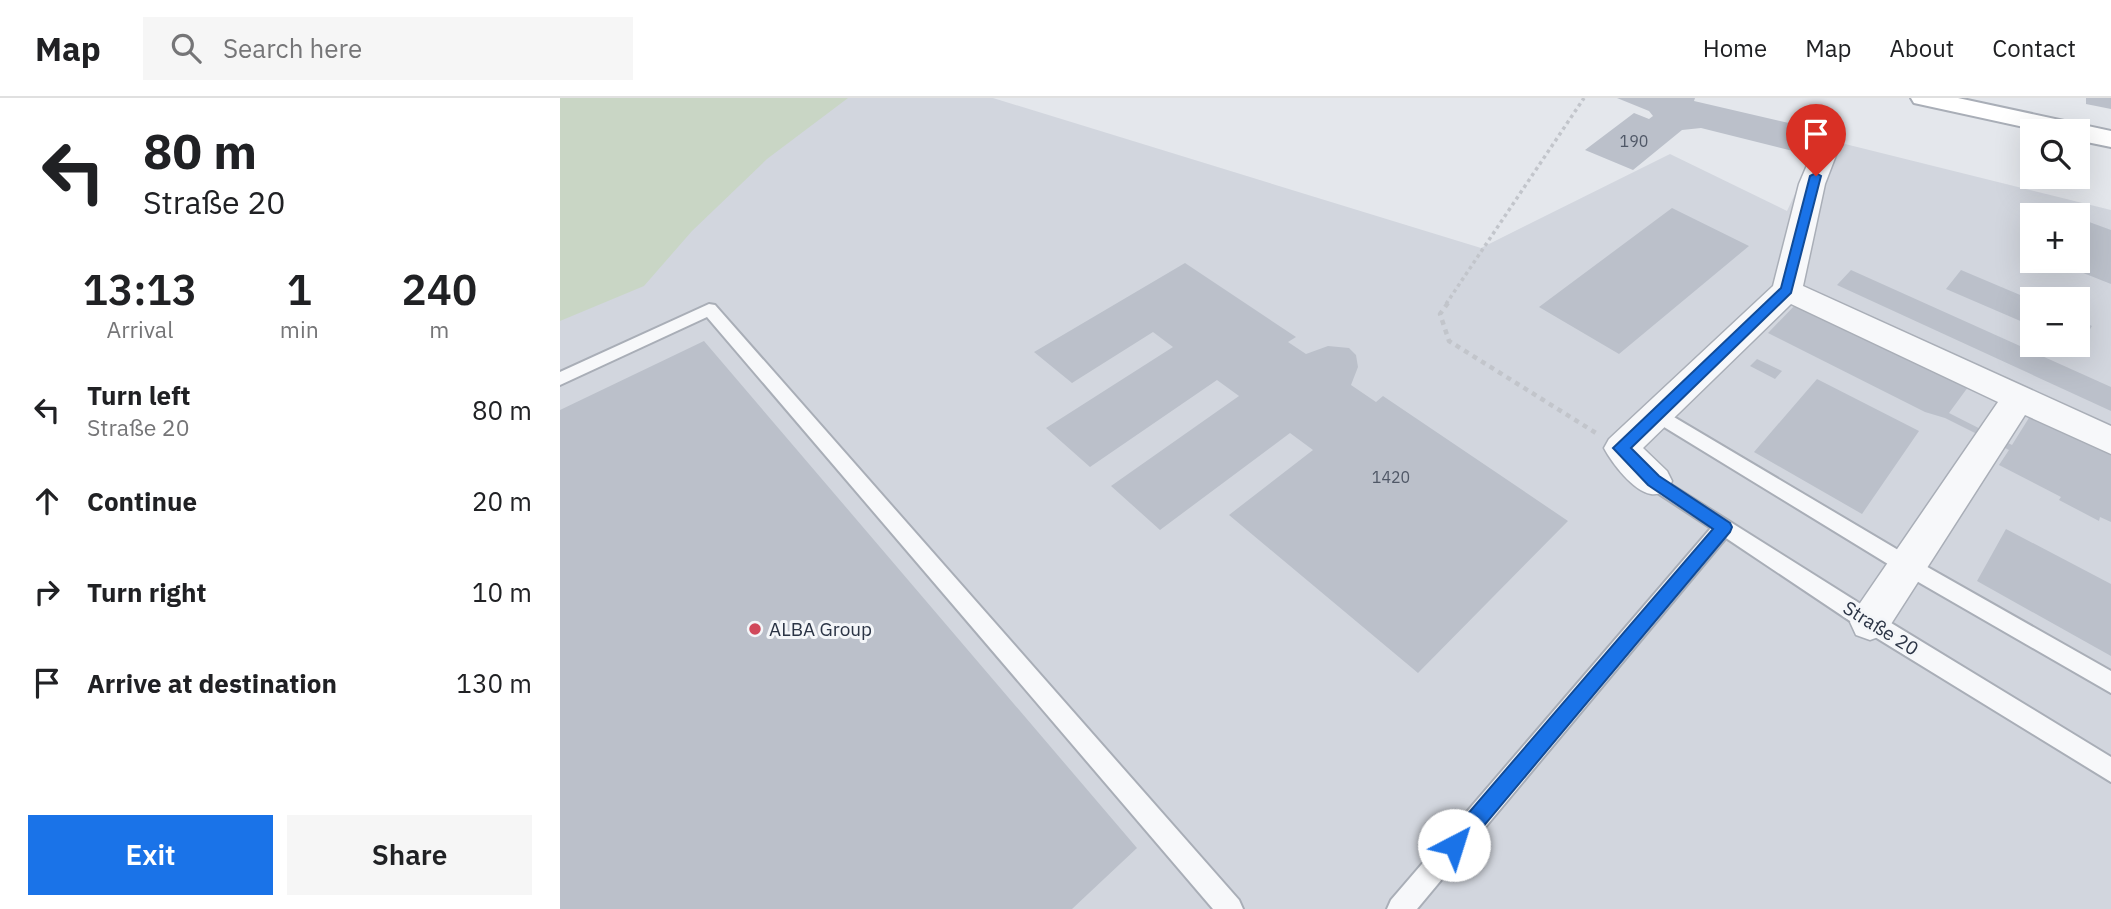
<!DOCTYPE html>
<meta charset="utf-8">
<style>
body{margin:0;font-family:"IBM Plex Sans",sans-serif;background:#f6f6f6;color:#202124;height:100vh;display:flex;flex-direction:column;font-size:26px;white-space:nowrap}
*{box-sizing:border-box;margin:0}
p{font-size:23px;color:#757577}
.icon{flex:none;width:38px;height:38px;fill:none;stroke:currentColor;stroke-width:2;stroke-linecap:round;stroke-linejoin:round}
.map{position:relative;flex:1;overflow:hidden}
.drawer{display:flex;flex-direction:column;background:#fff;width:560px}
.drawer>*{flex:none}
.hud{background:#fff;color:#202124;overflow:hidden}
.controls{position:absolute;left:1460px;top:21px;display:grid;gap:14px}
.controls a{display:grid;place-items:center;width:70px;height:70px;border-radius:0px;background:#fff;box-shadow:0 7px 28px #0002;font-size:35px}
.pin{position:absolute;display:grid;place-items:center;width:60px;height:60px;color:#fff;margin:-72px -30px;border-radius:50% 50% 50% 0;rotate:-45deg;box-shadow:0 0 7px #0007}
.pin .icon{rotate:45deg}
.me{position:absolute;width:77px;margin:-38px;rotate:40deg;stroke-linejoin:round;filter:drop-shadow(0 0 5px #0008)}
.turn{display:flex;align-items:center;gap:24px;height:147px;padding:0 28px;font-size:32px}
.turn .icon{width:91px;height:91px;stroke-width:2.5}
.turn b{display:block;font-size:49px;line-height:60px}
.eta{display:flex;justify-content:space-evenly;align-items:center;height:119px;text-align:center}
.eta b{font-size:42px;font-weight:600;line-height:49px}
.action{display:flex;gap:14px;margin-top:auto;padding:14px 28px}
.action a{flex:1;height:80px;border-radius:0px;background:#1a73e8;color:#fff;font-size:28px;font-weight:600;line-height:80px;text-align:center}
.action a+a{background:#f6f6f6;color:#202124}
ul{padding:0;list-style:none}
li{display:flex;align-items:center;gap:21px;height:91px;padding:0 28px}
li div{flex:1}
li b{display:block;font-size:26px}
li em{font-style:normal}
header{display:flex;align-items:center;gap:42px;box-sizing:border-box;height:98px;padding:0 35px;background:#fff;border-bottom:2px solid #e0e0e0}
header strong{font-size:33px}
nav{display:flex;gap:38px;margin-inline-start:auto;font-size:24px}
.search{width:490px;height:63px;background:#f6f6f6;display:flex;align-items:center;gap:18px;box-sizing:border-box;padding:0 24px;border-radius:0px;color:#757577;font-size:26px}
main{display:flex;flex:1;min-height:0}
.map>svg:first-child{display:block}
</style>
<header>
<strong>Map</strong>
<div class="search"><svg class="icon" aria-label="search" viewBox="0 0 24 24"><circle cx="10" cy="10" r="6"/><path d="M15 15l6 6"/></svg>Search here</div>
<nav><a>Home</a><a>Map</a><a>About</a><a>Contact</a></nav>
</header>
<main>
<section class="drawer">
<div class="hud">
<div class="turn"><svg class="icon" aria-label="left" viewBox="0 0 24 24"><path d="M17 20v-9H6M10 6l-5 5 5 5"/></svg><div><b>80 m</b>Straße 20</div></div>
</div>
<div class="eta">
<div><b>13:13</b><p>Arrival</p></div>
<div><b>1</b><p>min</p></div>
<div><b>240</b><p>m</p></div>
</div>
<ul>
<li><svg class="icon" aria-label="left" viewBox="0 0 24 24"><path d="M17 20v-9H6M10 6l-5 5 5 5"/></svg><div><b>Turn left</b><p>Straße 20</p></div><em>80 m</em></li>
<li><svg class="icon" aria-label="ahead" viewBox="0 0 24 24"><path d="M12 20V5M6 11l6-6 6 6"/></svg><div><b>Continue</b></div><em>20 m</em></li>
<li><svg class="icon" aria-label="right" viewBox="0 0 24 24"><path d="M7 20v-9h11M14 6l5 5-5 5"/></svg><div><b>Turn right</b></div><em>10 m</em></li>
<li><svg class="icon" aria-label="arrive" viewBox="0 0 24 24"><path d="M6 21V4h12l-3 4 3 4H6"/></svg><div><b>Arrive at destination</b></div><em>130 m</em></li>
</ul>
<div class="action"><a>Exit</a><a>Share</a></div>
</section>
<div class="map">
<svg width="1551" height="811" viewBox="0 0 1551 811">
<rect width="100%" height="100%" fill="#e4e7ec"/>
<path fill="#d2d6de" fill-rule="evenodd" d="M 0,0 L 433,0 L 921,150 L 1110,56 L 1227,113 L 1261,40 L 1551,112 L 1551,811 L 0,811 ZM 1472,117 L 1517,117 L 1517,163 L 1472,163 ZM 1472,201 L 1517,201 L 1517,247 L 1472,247 Z"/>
<path fill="#c9d6c5" d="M 0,0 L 288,0 L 207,61 L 132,133 L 84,188 L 0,223 Z"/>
<path fill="#bbc0ca" d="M 1057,0 L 1135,0 L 1134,3 L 1250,30 L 1241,55 L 1141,30 L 1122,32 L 1073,72 L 1025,52 L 1074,15 L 1089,21 L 1093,18 L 1089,13 Z
M 1526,0 L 1551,0 L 1551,11 L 1526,6 Z
M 1112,110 L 1189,148 L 1059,256 L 979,209 Z
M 1521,121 L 1551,132 L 1551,186 L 1493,163 L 1517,163 L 1517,126 Z
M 625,165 L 736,239 L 728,244 L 746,256 L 768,248 L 789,250 L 796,257 L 798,269 L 791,287 L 816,304 L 823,298 L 1008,423 L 858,575 L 669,417 L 753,352 L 730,335 L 600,432 L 551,388 L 679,298 L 657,282 L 530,369 L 486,330 L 613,249 L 593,234 L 512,285 L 474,254 Z
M 1291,172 L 1551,289 L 1551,313 L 1277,187 Z
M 1401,172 L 1472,202 L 1472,228 L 1386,191 Z
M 1239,203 L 1411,285 L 1389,315 L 1452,347 L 1472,315 L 1551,352 L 1551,424 L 1540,419 L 1539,423 L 1499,402 L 1501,399 L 1439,367 L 1449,352 L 1385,320 L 1365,314 L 1208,235 Z
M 1517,221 L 1532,228 L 1519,249 L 1517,248 Z
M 144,243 L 577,750 L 512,811 L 0,811 L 0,312 Z
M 1197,261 L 1222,273 L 1215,281 L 1190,268 Z
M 1257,281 L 1359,333 L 1302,416 L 1194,354 Z
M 1446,431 L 1551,486 L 1551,558 L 1417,483 Z"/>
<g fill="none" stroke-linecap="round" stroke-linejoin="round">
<g stroke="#a9aeb7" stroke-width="4">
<path id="lane" d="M 149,206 L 155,207 L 679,802 L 683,811 L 653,811 L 147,219 L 0,287 L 0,274 Z
M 1097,309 L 1355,462 L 1551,573 L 1551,595 L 1341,474 L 1091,321 L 1088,316 L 1091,311 Z
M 1094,376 L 1318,517 L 1551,659 L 1551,684 L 1302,531 L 1166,440 L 857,811 L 827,811 L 831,802 L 1151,430 L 1087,388 L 1085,383 L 1087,378 Z"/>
</g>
<g stroke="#a9aeb7" stroke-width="3">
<path id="street" d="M 1271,32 L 1280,34 L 1283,39 L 1265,86 L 1243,188 L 1551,328 L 1551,356 L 1465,317 L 1324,537 L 1310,542 L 1296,537 L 1290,524 L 1296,511 L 1438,304 L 1231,206 L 1083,350 L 1107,373 L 1112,383 L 1107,393 C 1101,395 1096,397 1091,396 C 1073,393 1052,365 1044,350 L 1049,341 L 1213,188 L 1239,86 L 1259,39 L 1262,34 Z"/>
</g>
<g stroke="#a9aeb7" stroke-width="4">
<path id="secondary" d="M 1351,0 L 1398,0 L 1551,33 L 1551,49 L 1517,42 L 1517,33 L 1482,33 L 1354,5 Z"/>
</g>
<path stroke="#c2c5cb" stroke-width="3.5" stroke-dasharray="3.5 3.5" stroke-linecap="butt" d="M 886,206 L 1024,0"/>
<path stroke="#c2c5cb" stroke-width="4.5" stroke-dasharray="5 5" stroke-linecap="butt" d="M 888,205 L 880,216 L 889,243 L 1036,335"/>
<use href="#lane" fill="#f7f8fa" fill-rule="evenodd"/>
<use href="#street" fill="#f7f8fa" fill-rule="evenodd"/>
<use href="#secondary" fill="#fff" fill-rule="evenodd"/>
</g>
<path fill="#1a73e8" stroke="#114b97" stroke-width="2" d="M 1256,75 L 1261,78 L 1231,195 L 1071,350 L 1099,378 L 1170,425 L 1172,429 L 1170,434 L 901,755 L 894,758 L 887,755 L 884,747 L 887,740 L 1153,431 L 1088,387 L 1053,350 L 1221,190 L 1250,78 Z"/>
<circle fill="#d1495b" stroke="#f4f6f9" stroke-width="2.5" cx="195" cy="531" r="7"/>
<g text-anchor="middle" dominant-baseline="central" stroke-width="6" stroke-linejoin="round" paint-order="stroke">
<g font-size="16" fill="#4f5766">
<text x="1074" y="43">190</text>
<text x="831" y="379">1420</text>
</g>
<g font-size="19" fill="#2b3445" stroke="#f4f6f9">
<text transform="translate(1321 530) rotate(32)">Straße 20</text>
</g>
<g font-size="19" fill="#2b3445" stroke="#f4f6f9" text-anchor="start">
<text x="209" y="531">ALBA Group</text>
</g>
</g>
</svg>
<div class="controls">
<a><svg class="icon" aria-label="search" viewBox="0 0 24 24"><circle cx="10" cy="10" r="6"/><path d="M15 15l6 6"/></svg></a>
<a>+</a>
<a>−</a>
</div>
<div class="pin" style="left:1256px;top:78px;background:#d93025"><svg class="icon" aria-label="arrive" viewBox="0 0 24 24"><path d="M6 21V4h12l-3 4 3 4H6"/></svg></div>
<svg class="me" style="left:894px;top:747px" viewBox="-20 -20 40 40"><circle r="19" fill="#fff"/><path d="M0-13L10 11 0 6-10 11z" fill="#1a73e8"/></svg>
</div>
</main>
